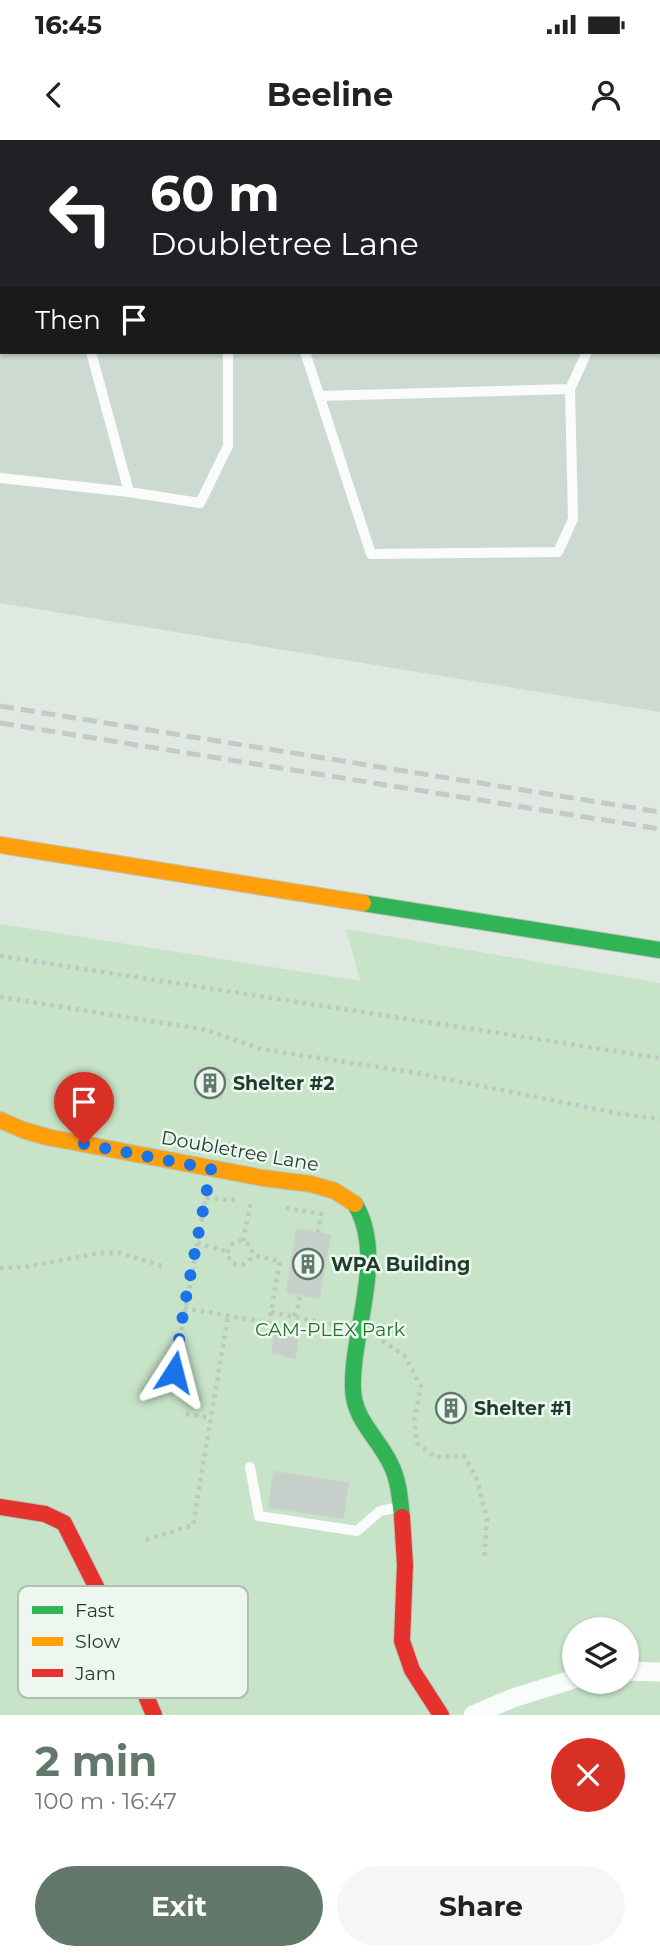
<!DOCTYPE html>
<meta charset="utf-8">
<style>
body{margin:0;font-family:Montserrat,sans-serif;background:#f6f6f6;color:#222;height:100vh;display:flex;flex-direction:column;font-size:26px;white-space:nowrap}
*{box-sizing:border-box;margin:0}
p{font-size:23px;color:#767676}
.icon{flex:none;width:38px;height:38px;fill:none;stroke:currentColor;stroke-width:2;stroke-linecap:round;stroke-linejoin:round}
.map{position:relative;height:1575px;overflow:hidden}
.drawer{display:flex;flex-direction:column;background:#fff;flex:1}
.drawer>*{flex:none}
.top-card{position:absolute;left:0px;top:0px;width:662px;height:214px;box-shadow:0 2px 5px #0004;background:#202124;color:#fff;overflow:hidden}
.buttons{position:absolute;left:562px;top:1477px;display:grid;gap:14px}
.buttons a{display:grid;place-items:center;width:77px;height:77px;border-radius:50%;background:#fff;box-shadow:0 2px 5px #0004;font-size:35px}
.pin{position:absolute;display:grid;place-items:center;width:60px;height:60px;color:#fff;margin:-72px -30px;border-radius:50% 50% 50% 0;rotate:-45deg;box-shadow:0 0 7px #0007}
.pin .icon{rotate:45deg}
.me{position:absolute;width:77px;margin:-38px;rotate:9deg;stroke-linejoin:round;filter:drop-shadow(0 0 5px #0008)}
.turn{display:flex;align-items:center;gap:24px;height:147px;padding:0 35px;font-size:32px}
.turn .icon{width:91px;height:91px;stroke-width:2.5}
.turn b{display:block;font-size:49px;line-height:60px}
.then{display:flex;align-items:center;height:66px;padding:0 35px;background:#0003;gap:14px;font-size:26px}
.round{display:grid;place-items:center;flex:none;width:74px;height:74px;border-radius:37px;background:#f6f6f6}
.headline{display:flex;align-items:center;justify-content:space-between;height:119px;padding:0 35px}
h1{font-size:42px;font-weight:700;line-height:52px;color:#61786b}
.cta{display:flex;gap:14px;margin-top:auto;padding:14px 35px}
.cta a{flex:1;height:80px;border-radius:42px;background:#61786b;color:#fff;font-size:28px;font-weight:700;line-height:80px;text-align:center}
.cta a+a{background:#f6f6f6;color:#222}
.status{display:flex;justify-content:space-between;align-items:center;height:49px;padding:0 35px;background:#fff;direction:ltr}
.status svg{height:19px;fill:currentColor}
header{display:flex;justify-content:space-between;align-items:center;height:91px;padding:0 35px;background:#fff;font-size:32px;font-weight:700}
.map>svg:first-child{display:block}
</style>
<div class="status"><b>16:45</b><svg viewBox="0 0 49 12"><path d="M0 12V9h3v3zM5 12V6h3v6zM10 12V3h3v9zM15 12V0h3v12zM26 1h20v11H26zM47 4h2v5h-2z"/></svg></div>
<header><svg class="icon" aria-label="back" viewBox="0 0 24 24"><path d="M15 5l-7 7 7 7"/></svg>Beeline<svg class="icon" aria-label="person" viewBox="0 0 24 24"><circle cx="12" cy="8" r="4"/><path d="M4 21q1-7 8-7t8 7"/></svg></header>
<div class="map">
<svg width="660" height="1575" viewBox="0 0 660 1575">
<rect width="100%" height="100%" fill="#e0e8e2"/>
<path fill="#cddad1" fill-rule="evenodd" d="M 0,0 L 660,0 L 660,572 L 0,463 ZM 2,2 L 660,2 L 660,212 L 2,212 Z"/>
<path fill="#c7e3c8" fill-rule="evenodd" d="M 0,784 L 360,841 L 346,789 L 660,843 L 660,1575 L 0,1575 ZM 574,1489 L 626,1489 L 626,1542 L 574,1542 Z"/>
<path fill="#c7cfca" stroke="#c9d1cb" stroke-width="2" d="M 199,928 L 226,933 L 221,959 L 194,954 Z
M 297,1089 L 330,1095 L 319,1158 L 287,1152 Z
M 275,1194 L 298,1198 L 295,1218 L 272,1213 Z
M 447,1252 L 467,1261 L 456,1283 L 436,1274 Z
M 274,1332 L 348,1343 L 343,1378 L 269,1367 Z"/>
<g fill="none" stroke-linecap="round" stroke-linejoin="round">
<g stroke="#b9c5bd" stroke-width="18">
<path id="fast" d="M 363,763 L 660,810
M 355,1064 C 387,1118 351,1191 353,1249 C 354,1281 379,1298 391,1325 C 399,1341 400,1360 402,1377"/>
</g>
<g stroke="#b9c5bd" stroke-width="18">
<path id="slow" d="M 0,705 L 363,763
M 0,980 L 23,990 L 47,997 L 263,1038 L 311,1044 L 335,1051 L 355,1064"/>
</g>
<g stroke="#b9c5bd" stroke-width="18">
<path id="jam" d="M 0,1367 L 45,1374 L 64,1383 L 121,1496 L 154,1575
M 402,1377 L 405,1425 L 402,1501 L 412,1530 L 441,1575"/>
</g>
<path stroke="#bdc8c2" stroke-width="4.5" stroke-dasharray="3.5 5" stroke-linecap="butt" d="M 0,816 L 660,918
M 0,857 L 207,890 L 261,909 L 417,933 L 621,974 L 660,979
M 206,1058 L 236,1060
M 286,1068 L 321,1074 L 318,1093
M 243,1101 L 251,1061
M228 1113a12 12 0 1 1 24 0a12 12 0 1 1-24 0Z
M 197,1103 L 229,1112
M 0,1128 L 25,1127 L 100,1113 L 120,1113 L 165,1127
M 184,1168 L 269,1183 L 280,1121 L 252,1115
M 271,1172 L 339,1186
M 294,1176 L 297,1171 L 300,1155
M 382,1201 L 404,1215 L 421,1246 L 414,1281 L 417,1303 L 435,1317 L 464,1316 L 476,1337 L 487,1379 L 484,1419
M 174,1232 L 207,1051
M 186,1274 L 210,1278
M 146,1400 L 193,1385 L 228,1176"/>
<path stroke="#fafcfb" stroke-width="10" d="M 0,140 L 2,140
M 91,212 L 129,352
M 305,212 L 371,414 L 558,412 L 573,379 L 570,249 L 319,256
M 570,249 L 587,212
M 0,338 L 129,352 L 200,363 L 228,306 L 228,212
M 250,1327 L 259,1376 L 357,1391 L 380,1371 L 400,1367"/>
<path stroke="#fafcfb" stroke-width="19" d="M 223,0 L 223,2
M 626,1531 L 660,1532
M 473,1575 L 513,1558 L 574,1539"/>
<use href="#fast" stroke="#30b455" stroke-width="16"/>
<use href="#slow" stroke="#ff9f0a" stroke-width="16"/>
<use href="#jam" stroke="#e5322d" stroke-width="16"/>
<path stroke="#c5cac7" stroke-width="5" stroke-dasharray="14 7" stroke-linecap="butt" d="M 0,566 L 660,672
M 0,583 L 660,689"/>
</g>
<g fill="none" stroke-linecap="round" stroke-linejoin="round">
<path stroke="#1a73e8" stroke-width="12" stroke-dasharray="0 21.6" d="M 84,1004 L 211,1029 L 184,1168 L 174,1232"/>
</g>
<defs>
<g id="building-ring" transform="scale(1.575)"><circle r="9.5" fill="#edf7ef" stroke="#61786b" stroke-width="1.5"/><path d="M-4-6H4V6H1V3H-1V6H-4ZM-2.5-4.3h1.7v1.8h-1.7ZM.8-4.3h1.7v1.8H.8ZM-2.5-1h1.7V.8h-1.7ZM.8-1h1.7V.8H.8Z" fill="#61786b"/></g>
</defs>
<g fill-rule="evenodd">
<use href="#building-ring" x="210" y="943"/>
<use href="#building-ring" x="308" y="1124"/>
<use href="#building-ring" x="451" y="1268"/>
</g>
<g text-anchor="middle" dominant-baseline="central" stroke-width="5" stroke-linejoin="round" paint-order="stroke">
<g font-size="19" font-weight="bold" fill="#1d3c2b" stroke="#edf7ef" text-anchor="start">
<text x="233" y="943">Shelter #2</text>
<text x="331" y="1124">WPA Building</text>
<text x="474" y="1268">Shelter #1</text>
</g>
<g font-size="19" fill="#1d3c2b" stroke="#edf7ef">
<text transform="translate(240 1011) rotate(10)">Doubletree Lane</text>
</g>
<g font-size="19" fill="#23762d" stroke="#edf7ef">
<text x="330" y="1189">CAM-PLEX Park</text>
</g>
</g>
<rect x="18" y="1446" width="230" height="112" rx="10" fill="#edf7ef" stroke="#afbfb4" stroke-width="2"/>
<rect x="32" y="1466" width="31" height="8" fill="#30b455"/>
<rect x="32" y="1497" width="31" height="9" fill="#ff9f0a"/>
<rect x="32" y="1529" width="31" height="8" fill="#e5322d"/>
<g font-size="19" fill="#1d3c2b">
<text x="75" y="1477">Fast</text>
<text x="75" y="1508">Slow</text>
<text x="75" y="1540">Jam</text>
</g>
</svg>
<div class="buttons">
<a><svg class="icon" aria-label="layers" viewBox="0 0 24 24"><path d="M12 4l9 5-9 5-9-5zM3 14l9 5 9-5"/></svg></a>
</div>
<div class="pin" style="left:84px;top:1004px;background:#d93025"><svg class="icon" aria-label="arrive" viewBox="0 0 24 24"><path d="M6 21V4h12l-3 4 3 4H6"/></svg></div>
<svg class="me" style="left:174px;top:1232px" viewBox="-20 -20 40 40"><path d="M0-17L14 15 0 8-14 15z" fill="#1a73e8" stroke="#fff" stroke-width="4"/></svg>
<div class="top-card">
<div class="turn"><svg class="icon" aria-label="left" viewBox="0 0 24 24"><path d="M17 20v-9H6M10 6l-5 5 5 5"/></svg><div><b>60 m</b>Doubletree Lane</div></div>
<div class="then">Then<svg class="icon" aria-label="arrive" viewBox="0 0 24 24"><path d="M6 21V4h12l-3 4 3 4H6"/></svg></div>
</div>
</div>
<section class="drawer">
<div class="headline"><div><h1>2 min</h1><p>100 m · 16:47</p></div><a class="round" style="background:#d93025;color:#fff"><svg class="icon" aria-label="close" viewBox="0 0 24 24"><path d="M6 6l12 12M18 6L6 18"/></svg></a></div>
<div class="cta"><a>Exit</a><a>Share</a></div>
</section>
